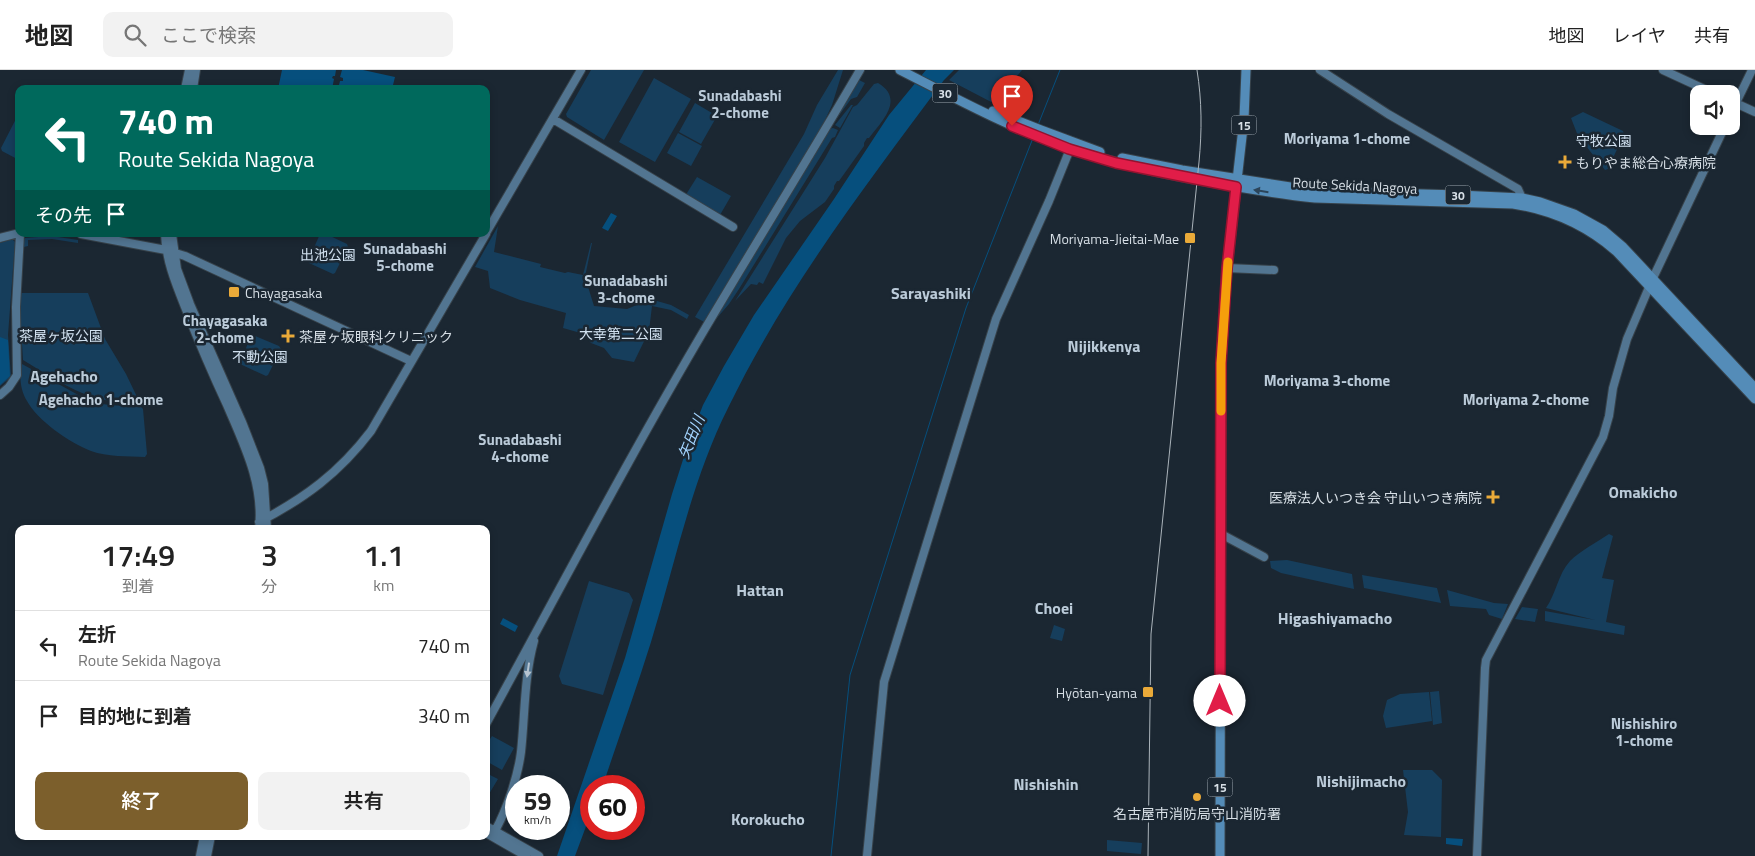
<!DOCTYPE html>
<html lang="ja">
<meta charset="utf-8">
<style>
body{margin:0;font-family:"Titillium Web","Noto Sans JP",sans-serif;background:#f2f2f2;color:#222;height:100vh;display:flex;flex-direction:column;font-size:19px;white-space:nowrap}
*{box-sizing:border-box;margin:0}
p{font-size:16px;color:#767676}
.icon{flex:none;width:28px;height:28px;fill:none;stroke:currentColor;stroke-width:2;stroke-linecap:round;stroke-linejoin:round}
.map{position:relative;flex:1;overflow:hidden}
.details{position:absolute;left:15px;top:455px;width:475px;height:315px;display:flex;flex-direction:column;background:#fff;border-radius:10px;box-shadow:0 2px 8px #0003}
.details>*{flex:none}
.hud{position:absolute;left:15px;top:15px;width:475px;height:152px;border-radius:10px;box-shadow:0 2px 8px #0003;background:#00695c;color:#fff;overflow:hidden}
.fabs{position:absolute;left:1690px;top:15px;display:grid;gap:10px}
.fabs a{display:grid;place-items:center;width:50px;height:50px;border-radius:10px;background:#fff;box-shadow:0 2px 8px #0003;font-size:25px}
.speed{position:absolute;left:505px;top:705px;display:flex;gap:10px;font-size:25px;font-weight:700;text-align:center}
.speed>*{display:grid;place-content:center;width:65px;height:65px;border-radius:50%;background:#fff;box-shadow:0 2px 8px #0003;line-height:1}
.speed small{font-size:12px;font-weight:400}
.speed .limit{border:8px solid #d22;background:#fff;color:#111}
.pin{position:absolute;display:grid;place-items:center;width:42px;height:42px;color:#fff;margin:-51px -21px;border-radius:50% 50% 50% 0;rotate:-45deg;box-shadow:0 0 5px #0007}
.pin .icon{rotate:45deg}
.me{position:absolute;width:55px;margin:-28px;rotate:0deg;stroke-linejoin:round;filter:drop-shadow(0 0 4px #0008)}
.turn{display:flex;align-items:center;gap:18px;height:105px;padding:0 20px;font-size:22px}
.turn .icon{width:65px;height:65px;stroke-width:2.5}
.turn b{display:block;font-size:35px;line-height:42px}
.then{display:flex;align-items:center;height:48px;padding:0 20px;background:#0003;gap:10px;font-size:19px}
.eta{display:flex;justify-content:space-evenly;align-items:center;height:85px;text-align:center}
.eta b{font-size:30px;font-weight:600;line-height:35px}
.cta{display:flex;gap:10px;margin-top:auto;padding:10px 20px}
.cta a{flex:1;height:58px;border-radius:10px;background:#7c5f2c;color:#fff;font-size:20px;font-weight:600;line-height:58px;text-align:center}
.cta a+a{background:#f2f2f2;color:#222}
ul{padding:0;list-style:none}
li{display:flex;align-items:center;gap:15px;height:70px;padding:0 20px;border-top:1px solid #e0e0e0}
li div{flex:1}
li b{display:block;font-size:19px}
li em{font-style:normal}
header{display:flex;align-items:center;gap:30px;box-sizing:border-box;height:70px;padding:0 25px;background:#fff;border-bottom:1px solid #e0e0e0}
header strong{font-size:24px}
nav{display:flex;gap:28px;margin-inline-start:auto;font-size:18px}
.search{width:350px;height:45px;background:#f2f2f2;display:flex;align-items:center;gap:12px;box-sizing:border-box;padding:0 18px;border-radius:10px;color:#767676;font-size:19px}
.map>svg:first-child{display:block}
</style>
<header>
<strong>地図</strong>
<div class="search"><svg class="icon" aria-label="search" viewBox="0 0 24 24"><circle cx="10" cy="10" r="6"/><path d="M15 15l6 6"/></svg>ここで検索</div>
<nav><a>地図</a><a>レイヤ</a><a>共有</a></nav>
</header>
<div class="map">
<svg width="1755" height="786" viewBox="0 0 1755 786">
<rect width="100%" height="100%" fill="#1b2732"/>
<path fill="#163e5c" d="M 591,0 L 644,0 L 604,70 L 567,47 L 566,44 Z
M 838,0 L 843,0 L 832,35 L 813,76 L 706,253 L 695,247 L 804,64 L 817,35 Z
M 959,0 L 1022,0 L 995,34 L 949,10 Z
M 654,8 L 691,29 L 655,92 L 619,72 Z
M 857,9 L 865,13 L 857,27 L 851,29 L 832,55 L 831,54 Z
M 878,13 C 905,29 882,51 869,68 L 867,68 L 864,73 L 864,76 L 839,111 L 837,111 L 834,116 L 834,119 L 825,132 L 800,151 L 786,168 L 763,214 L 759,212 L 757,215 L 751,214 L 735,231 L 825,88 L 853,37 L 857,35 L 874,14 Z
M 695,33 L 717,46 L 701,74 L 679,62 Z
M 851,35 L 853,35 L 840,58 L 835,55 Z
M 1583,42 L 1623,61 L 1624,64 L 1608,99 L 1605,100 L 1578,66 L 1571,48 Z
M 19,43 L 19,90 L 2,81 L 1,78 Z
M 833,58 L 838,60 L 835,67 L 832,68 L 739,219 L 729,234 L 710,256 L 828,59 Z
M 678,63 L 702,76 L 691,96 L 667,83 Z
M 697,107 L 731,126 L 720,145 L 687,126 L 687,123 Z
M 498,156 L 494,182 L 541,194 L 540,197 L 565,203 L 568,202 L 583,205 L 591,173 L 592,173 L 585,207 L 594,236 L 627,239 L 644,232 L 657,231 L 671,235 L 689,245 L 687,249 L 671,240 L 652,236 L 649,261 L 634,292 L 612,288 L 604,278 L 591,273 L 584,264 L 563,258 L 566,243 L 520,230 L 490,218 L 488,201 L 475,197 Z
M 320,164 L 326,164 L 347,174 L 348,177 L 335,203 L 333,204 L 309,193 L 308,191 Z
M 51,166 L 78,170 L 78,173 L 52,169 L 28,170 L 28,176 L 24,177 L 23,170 L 25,168 Z
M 12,169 L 15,172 L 8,265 L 11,307 L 0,316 L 0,173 Z
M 21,223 L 88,223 L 105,269 L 126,304 L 140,333 C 91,335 63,314 23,290 L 20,241 Z
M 251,265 L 253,265 L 279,276 L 281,279 L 268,305 L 266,306 L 240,294 Z
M 22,294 L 91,332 L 109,335 L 141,337 L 143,339 L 147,384 L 145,387 C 128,386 107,387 91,381 C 70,373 37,350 27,331 C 20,320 19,305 22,294 Z
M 1609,464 L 1613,466 L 1602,508 L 1614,510 L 1606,552 L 1625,556 L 1624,565 L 1545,551 L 1545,541 L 1595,550 L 1546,538 C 1556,524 1558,504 1570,491 C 1580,481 1597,472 1609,464 Z
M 1287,490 L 1352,504 L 1354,519 L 1281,503 L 1271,498 L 1270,491 Z
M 1362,505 L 1437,518 L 1441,533 L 1364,518 Z
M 589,511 L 629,523 L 633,530 L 603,625 L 562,614 L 559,606 Z
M 1447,520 L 1494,533 L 1508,534 L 1502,549 L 1489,545 L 1486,539 L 1450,536 Z
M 1522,537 L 1538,539 L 1535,552 L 1515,549 Z
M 1054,555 L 1065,559 L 1062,571 L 1050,568 Z
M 1439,621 L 1442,653 L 1433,655 L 1430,622 Z
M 1429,622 L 1432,651 L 1386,658 L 1383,646 L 1387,630 L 1400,624 Z
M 492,666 L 514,678 L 502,700 L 486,691 L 486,675 Z
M 1403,700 L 1432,700 L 1442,710 L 1441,767 L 1404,765 L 1408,742 Z
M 486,703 L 498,709 L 486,729 Z
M 1107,770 L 1142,773 L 1141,784 L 1107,781 Z"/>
<path fill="#064f7d" d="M 282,0 L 336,0 L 335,6 L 333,6 L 332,8 L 334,9 L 332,19 L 278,19 Z
M 342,0 L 363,0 L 395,7 L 392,19 L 338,19 L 340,11 L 343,11 L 343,8 L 340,7 Z
M 926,0 L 954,0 L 944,10 C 866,115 785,220 728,338 C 691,412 675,494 651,572 C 637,617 621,661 606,706 L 602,716 L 591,716 L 591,743 L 575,786 L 557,786 L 625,588 L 672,424 L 689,371 L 703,335 L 724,296 L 754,245 L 834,129 L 889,45 Z
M 611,143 L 617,146 L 608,161 L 602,158 Z
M 0,267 L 8,270 L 10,306 L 0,315 Z
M 503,548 L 518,556 L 515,562 L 500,554 Z
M 1446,768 L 1463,769 L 1462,776 L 1446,774 Z"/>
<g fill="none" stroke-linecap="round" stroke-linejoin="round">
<path stroke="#064f7d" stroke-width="1" d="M 1038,55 L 1060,0
M 831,786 L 850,605 L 966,238 L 1033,68"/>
<g stroke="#37424a" stroke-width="10">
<path id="secondary" d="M 1320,0 L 1388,44 L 1518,119 L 1522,128
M 1663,0 L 1715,24
M 185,19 L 189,0
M 193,19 L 196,0
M 1731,31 L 1755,42
M 1731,43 L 1752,0
M 553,49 L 733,157
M 486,163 L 581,0
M 81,164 L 166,180 L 185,186 L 411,291
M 165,164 C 166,190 175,212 185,237 C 198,270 212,303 227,335 C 244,375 264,414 259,459
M 172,164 L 177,199 L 190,234 L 242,352 L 260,398 L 264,414 L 267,459
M 0,168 L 19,163
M 1227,198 L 1274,200
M 0,325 L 9,317 L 17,305 L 16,237 L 20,164
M 259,452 C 305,428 339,403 371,361 L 486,164
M 1221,464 L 1264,487
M 486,654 C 559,521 629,387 706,257 C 757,171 810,86 860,0
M 486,756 L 539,786
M 495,761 C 507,739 518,706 521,682 C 525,645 524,607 534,571
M 486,763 L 526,786
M 200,786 L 204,766
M 207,786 L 211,766
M 867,786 L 884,612 L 996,249 L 1049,131 L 1068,84 L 1071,74
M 1477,786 L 1485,598 L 1486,590 L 1603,367 L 1609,346 L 1613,318 L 1627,269 L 1653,208 L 1725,56"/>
</g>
<g stroke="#37424a" stroke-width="11">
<path id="primary" d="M 900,0 C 955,28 1010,58 1069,78 C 1111,93 1155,102 1198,110 C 1237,117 1275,124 1315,128 L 1513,134 C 1553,140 1586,155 1616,181 L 1755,329
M 993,41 L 1041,60 L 1100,82
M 1122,88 L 1182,100 L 1316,121 L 1459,125 L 1522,128 L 1540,132 L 1574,144 L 1603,160 L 1623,177 L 1755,318
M 1220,786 L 1221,293 L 1227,198 L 1244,49 L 1246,0"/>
</g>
<use href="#secondary" stroke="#527591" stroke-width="8"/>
<use href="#primary" stroke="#548cb8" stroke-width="9"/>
<path stroke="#abb4bb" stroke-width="1" d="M 1148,786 L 1151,564 L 1199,92 C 1202,61 1202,31 1197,0"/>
</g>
<defs><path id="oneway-solid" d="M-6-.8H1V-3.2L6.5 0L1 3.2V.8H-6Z" transform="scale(1.25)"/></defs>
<use fill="#2c455a" href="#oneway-solid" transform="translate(1261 121) rotate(-171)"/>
<use fill="#b6c4d1" href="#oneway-solid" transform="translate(528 600) rotate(98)"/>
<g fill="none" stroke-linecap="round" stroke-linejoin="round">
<g stroke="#92132f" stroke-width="12">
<path id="route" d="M 1012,56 L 1069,79 L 1116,93 L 1236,117 L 1227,198 L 1221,293 L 1220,631"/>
</g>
<use href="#route" stroke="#e11d48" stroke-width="9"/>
<path stroke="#f59e0b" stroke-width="9" d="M 1221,341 L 1221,293 L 1228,192"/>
</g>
<g fill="#eaaa39" stroke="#1b2732" stroke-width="2">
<path d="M1562.5 84.5h5v5h5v5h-5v5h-5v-5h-5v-5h5z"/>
<rect x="1184" y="162" width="12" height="12" rx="2.5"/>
<rect x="228" y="216" width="12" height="12" rx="2.5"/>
<path d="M285.5 258.5h5v5h5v5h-5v5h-5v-5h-5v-5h5z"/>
<path d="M1490.5 419.5h5v5h5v5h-5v5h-5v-5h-5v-5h5z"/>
<rect x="1142" y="616" width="12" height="12" rx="2.5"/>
<circle cx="1197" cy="727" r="5"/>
</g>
<g text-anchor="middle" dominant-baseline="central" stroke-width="5" stroke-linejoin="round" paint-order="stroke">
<g fill="#1b2732" stroke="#9fa8b0" stroke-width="1">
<rect x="932.5" y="13.5" width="25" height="19" rx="4"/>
<rect x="1231.5" y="45.5" width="25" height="19" rx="4"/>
<rect x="1445.5" y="115.5" width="25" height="19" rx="4"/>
<rect x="1207.5" y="707.5" width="25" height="19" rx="4"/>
</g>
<g font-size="12" font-weight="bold" fill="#d7dfe6">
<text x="945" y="23">30</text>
<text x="1244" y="55">15</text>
<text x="1458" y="125">30</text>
<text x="1220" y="717">15</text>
</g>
<g font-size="14" fill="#d1e1f0" stroke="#1b2732">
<text x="1604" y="70">守牧公園</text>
<text x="328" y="184">出池公園</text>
<text x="621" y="263">大幸第二公園</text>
<text x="61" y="265">茶屋ヶ坂公園</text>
<text x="260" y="286">不動公園</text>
</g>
<g font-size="14" fill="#d7dfe6" stroke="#1b2732" text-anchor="start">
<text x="1576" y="92">もりやま総合心療病院</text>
<text x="1179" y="168" text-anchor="end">Moriyama-Jieitai-Mae</text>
<text x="245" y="222">Chayagasaka</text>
<text x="299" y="266">茶屋ヶ坂眼科クリニック</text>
<text x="1482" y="427" text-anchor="end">医療法人いつき会 守山いつき病院</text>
<text x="1137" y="622" text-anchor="end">Hyōtan-yama</text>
<text x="1197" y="743" text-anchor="middle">名古屋市消防局守山消防署</text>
</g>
<g font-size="14" fill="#d7dfe6" stroke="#1b2732">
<text transform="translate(1355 115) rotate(3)">Route Sekida Nagoya</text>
</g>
<g font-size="15" font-weight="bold" fill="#bbcbd9" stroke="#1b2732">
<text x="740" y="25">Sunadabashi<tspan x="740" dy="17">2-chome</tspan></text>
<text x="1347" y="68">Moriyama 1-chome</text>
<text x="405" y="178">Sunadabashi<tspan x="405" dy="17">5-chome</tspan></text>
<text x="626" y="210">Sunadabashi<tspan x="626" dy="17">3-chome</tspan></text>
<text x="225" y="250">Chayagasaka<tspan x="225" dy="17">2-chome</tspan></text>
<text x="1327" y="310">Moriyama 3-chome</text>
<text x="101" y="329">Agehacho 1-chome</text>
<text x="1526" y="329">Moriyama 2-chome</text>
<text x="520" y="369">Sunadabashi<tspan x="520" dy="17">4-chome</tspan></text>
<text x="1644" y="653">Nishishiro<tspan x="1644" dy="17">1-chome</tspan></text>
</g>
<g font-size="15" font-style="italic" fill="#a4d5ff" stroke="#1b2732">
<text transform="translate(691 367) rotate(-68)">矢田川</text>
</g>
<g font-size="16" font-weight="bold" fill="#bbcbd9" stroke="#1b2732">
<text x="931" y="223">Sarayashiki</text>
<text x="1104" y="276">Nijikkenya</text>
<text x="64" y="306">Agehacho</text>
<text x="1643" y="422">Omakicho</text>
<text x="760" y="520">Hattan</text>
<text x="1054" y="538">Choei</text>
<text x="1335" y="548">Higashiyamacho</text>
<text x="1361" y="711">Nishijimacho</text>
<text x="1046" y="714">Nishishin</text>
<text x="768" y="749">Korokucho</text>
</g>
</g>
</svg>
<div class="fabs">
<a><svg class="icon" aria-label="sound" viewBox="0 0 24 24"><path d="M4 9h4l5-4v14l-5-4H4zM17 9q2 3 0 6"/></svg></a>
</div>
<div class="speed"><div>59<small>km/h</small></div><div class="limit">60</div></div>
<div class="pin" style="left:1012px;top:56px;background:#d93025"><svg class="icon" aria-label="arrive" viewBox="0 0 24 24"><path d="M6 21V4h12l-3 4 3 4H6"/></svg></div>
<svg class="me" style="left:1220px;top:631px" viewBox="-20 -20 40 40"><circle r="19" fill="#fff"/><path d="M0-13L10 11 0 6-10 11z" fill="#e11d48"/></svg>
<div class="hud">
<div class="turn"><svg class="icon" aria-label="left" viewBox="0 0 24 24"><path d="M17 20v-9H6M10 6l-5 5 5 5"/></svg><div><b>740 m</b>Route Sekida Nagoya</div></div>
<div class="then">その先<svg class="icon" aria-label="arrive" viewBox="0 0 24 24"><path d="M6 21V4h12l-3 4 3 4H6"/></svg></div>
</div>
<section class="details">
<div class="eta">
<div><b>17:49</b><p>到着</p></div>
<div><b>3</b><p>分</p></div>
<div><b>1.1</b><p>km</p></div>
</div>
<ul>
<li><svg class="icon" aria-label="left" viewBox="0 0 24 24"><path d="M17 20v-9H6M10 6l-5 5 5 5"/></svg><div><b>左折</b><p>Route Sekida Nagoya</p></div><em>740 m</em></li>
<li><svg class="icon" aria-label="arrive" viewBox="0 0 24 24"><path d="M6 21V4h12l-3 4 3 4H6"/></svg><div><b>目的地に到着</b></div><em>340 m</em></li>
</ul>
<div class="cta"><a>終了</a><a>共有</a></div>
</section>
</div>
